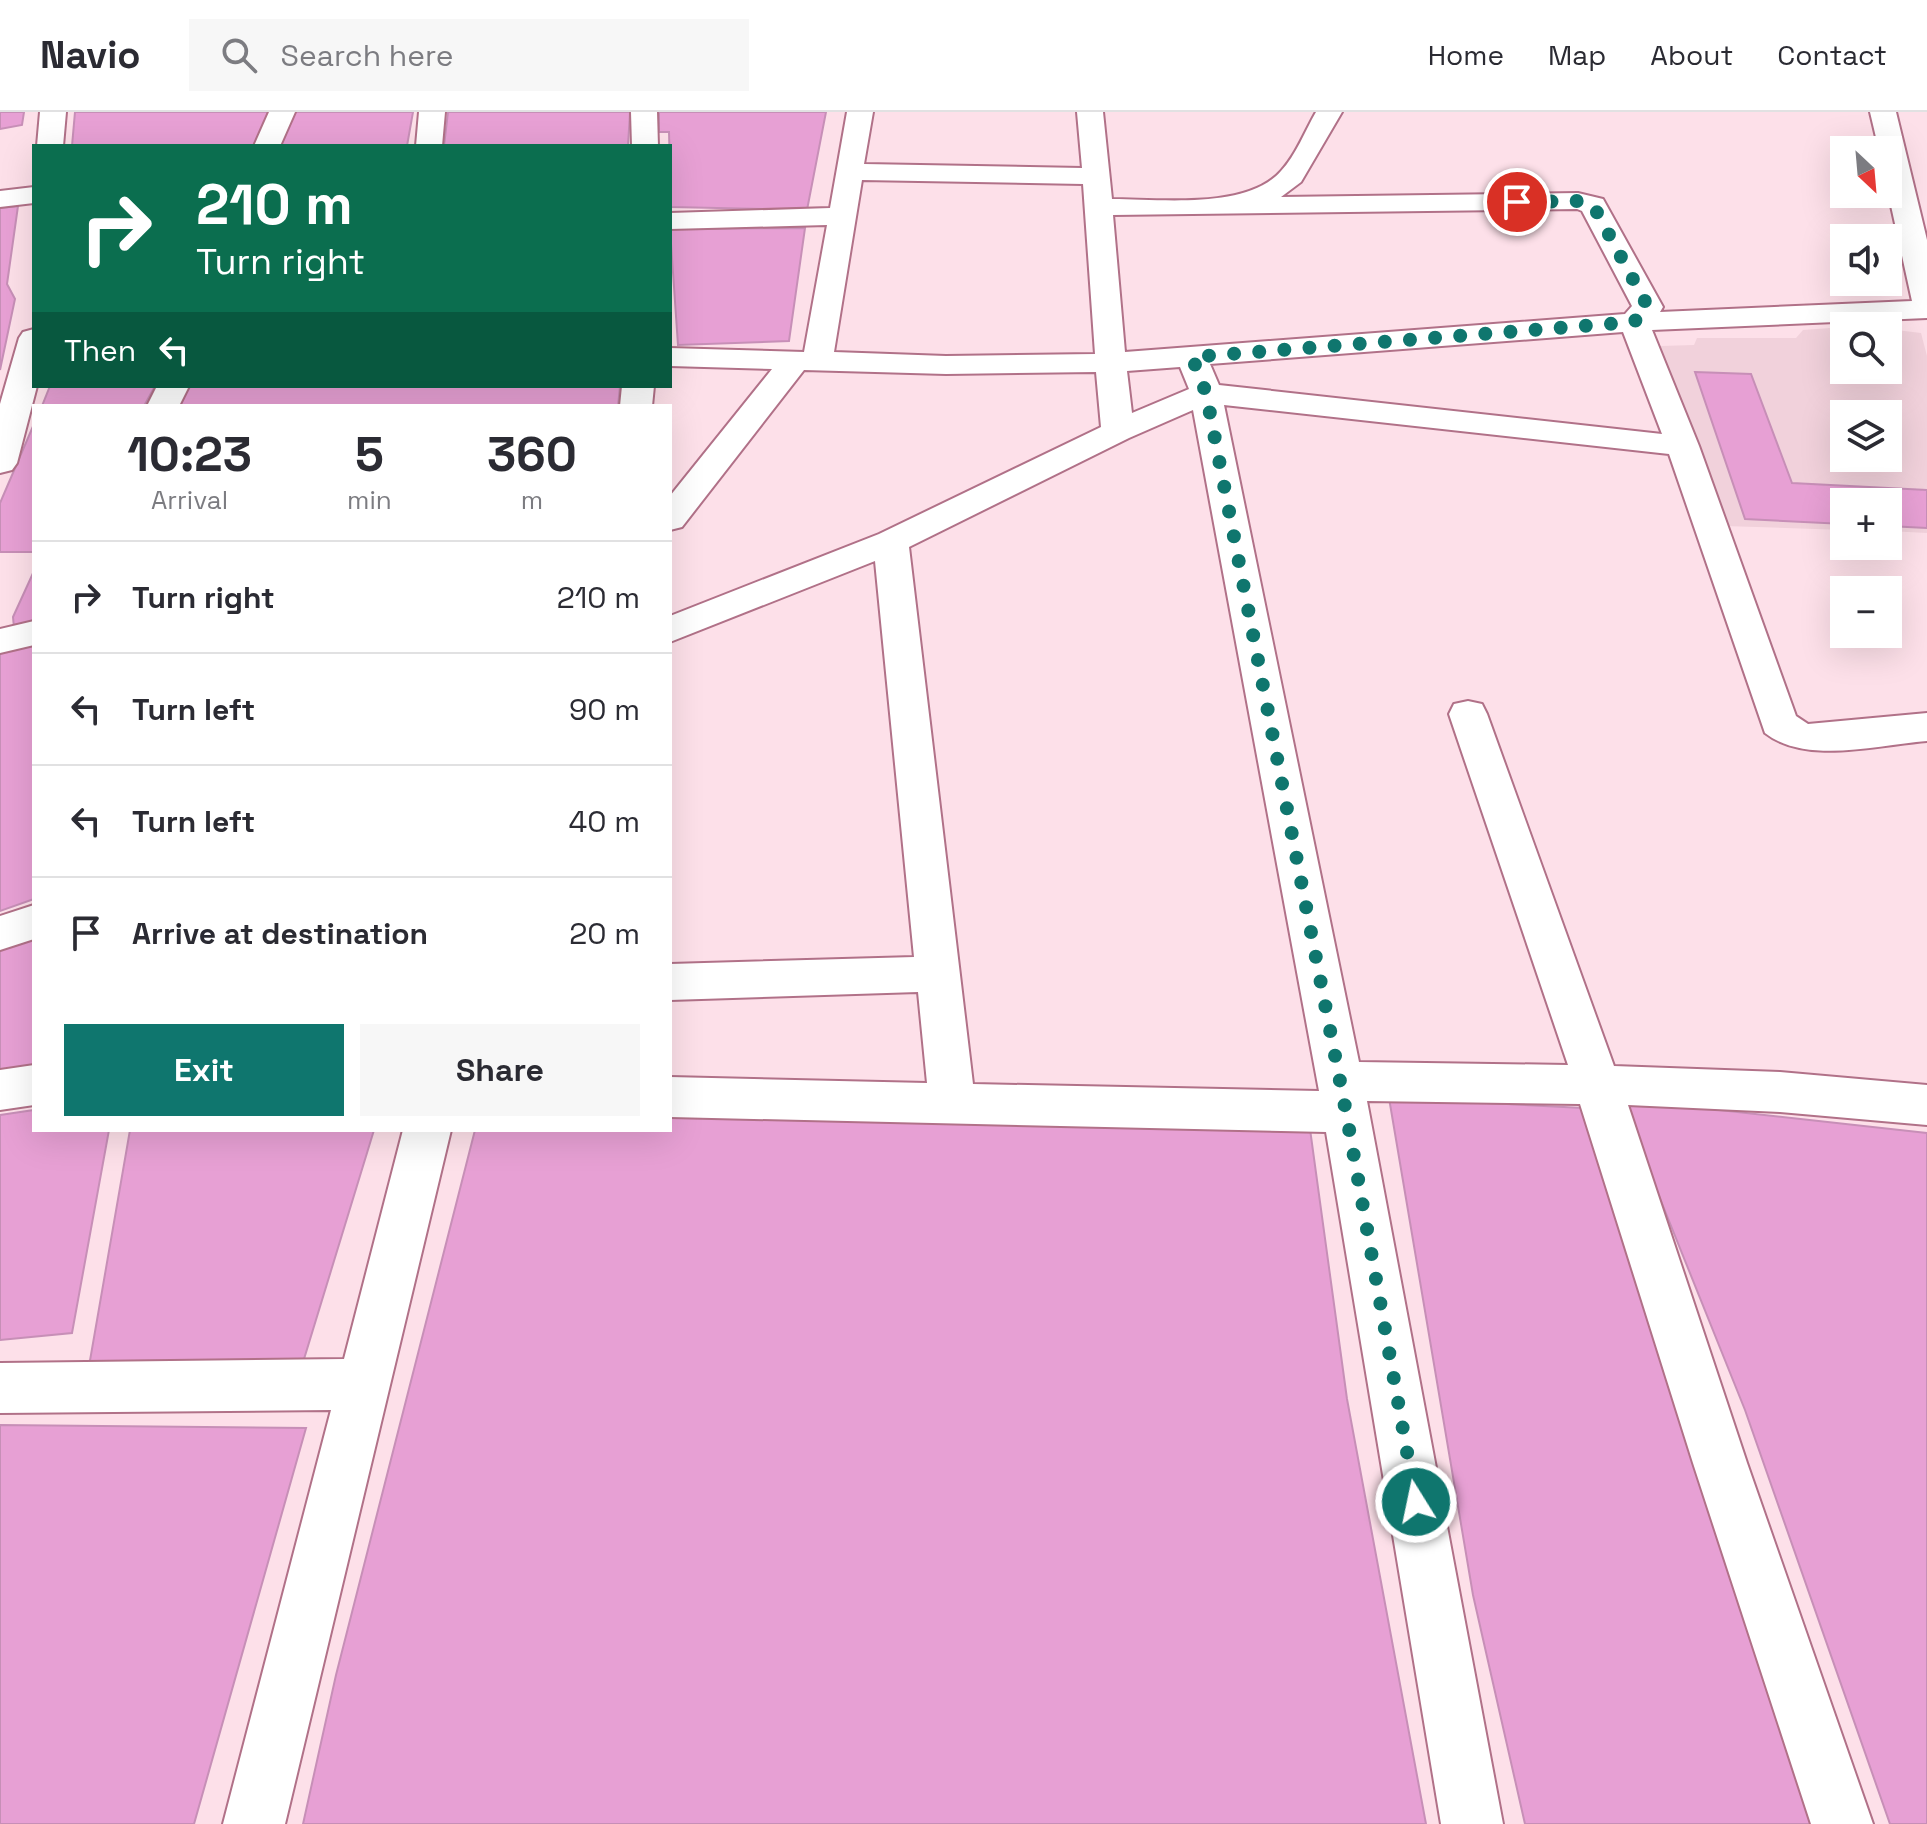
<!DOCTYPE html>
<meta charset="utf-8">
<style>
body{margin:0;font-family:"Space Grotesk",sans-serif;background:#f7f7f7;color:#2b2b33;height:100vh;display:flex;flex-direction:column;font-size:30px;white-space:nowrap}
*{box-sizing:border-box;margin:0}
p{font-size:26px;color:#7c7c81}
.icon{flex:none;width:44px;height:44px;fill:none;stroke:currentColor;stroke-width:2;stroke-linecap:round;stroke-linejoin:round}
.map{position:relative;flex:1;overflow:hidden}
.side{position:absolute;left:32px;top:292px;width:640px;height:728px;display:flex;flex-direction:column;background:#fff;border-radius:0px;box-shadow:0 8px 32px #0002}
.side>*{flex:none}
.guide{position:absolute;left:32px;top:32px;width:640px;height:244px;border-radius:0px;box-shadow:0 8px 32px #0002;background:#0b6e4f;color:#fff;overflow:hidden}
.needle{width:52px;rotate:154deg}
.fabs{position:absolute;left:1830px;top:24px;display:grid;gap:16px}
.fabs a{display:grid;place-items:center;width:72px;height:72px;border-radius:0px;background:#fff;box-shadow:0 8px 32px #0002;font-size:40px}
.pin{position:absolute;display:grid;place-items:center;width:68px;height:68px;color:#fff;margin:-34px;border:4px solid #fff;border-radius:50%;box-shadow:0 2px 8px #0007}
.me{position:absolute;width:88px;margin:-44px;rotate:350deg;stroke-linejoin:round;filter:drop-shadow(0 0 6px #0008)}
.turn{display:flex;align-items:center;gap:28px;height:168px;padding:0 32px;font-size:36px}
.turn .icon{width:104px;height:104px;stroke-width:2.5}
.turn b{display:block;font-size:56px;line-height:68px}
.then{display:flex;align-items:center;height:76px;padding:0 32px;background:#0003;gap:16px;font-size:30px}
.eta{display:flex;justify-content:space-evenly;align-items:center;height:136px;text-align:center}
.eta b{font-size:48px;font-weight:800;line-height:56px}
.primary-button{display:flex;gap:16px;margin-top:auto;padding:16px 32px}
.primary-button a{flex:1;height:92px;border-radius:0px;background:#0f766e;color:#fff;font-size:32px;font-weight:800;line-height:92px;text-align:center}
.primary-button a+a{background:#f7f7f7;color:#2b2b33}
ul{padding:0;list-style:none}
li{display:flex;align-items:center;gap:24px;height:112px;padding:0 32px;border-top:2px solid #e1e1e2}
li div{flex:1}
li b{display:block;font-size:30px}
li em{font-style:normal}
header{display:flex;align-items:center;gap:48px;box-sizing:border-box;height:112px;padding:0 40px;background:#fff;border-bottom:2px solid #e1e1e2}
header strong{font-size:38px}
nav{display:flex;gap:44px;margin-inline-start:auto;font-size:28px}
.search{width:560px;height:72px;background:#f7f7f7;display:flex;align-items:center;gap:20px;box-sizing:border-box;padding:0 28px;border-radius:0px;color:#7c7c81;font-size:30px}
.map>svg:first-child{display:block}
</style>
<header>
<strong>Navio</strong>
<div class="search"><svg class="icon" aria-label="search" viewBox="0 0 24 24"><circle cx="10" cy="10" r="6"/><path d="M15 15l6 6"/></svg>Search here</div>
<nav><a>Home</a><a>Map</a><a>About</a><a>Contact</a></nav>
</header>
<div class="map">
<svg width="1927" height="1712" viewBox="0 0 1927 1712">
<rect width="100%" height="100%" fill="#fde0e9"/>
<path fill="#f1d1db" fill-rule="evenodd" d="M 1844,215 L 1844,258 L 1888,258 L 1888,217 L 1921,221 L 1927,244 L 1927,421 L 1888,419 L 1888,390 L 1844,390 L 1844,418 L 1725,414 L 1706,350 L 1660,234 L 1694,233 L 1697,226 L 1796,226 L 1803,218 ZM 1844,302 L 1888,302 L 1888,346 L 1844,346 Z"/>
<path fill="#e7a0d4" stroke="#c78fb7" stroke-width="2" d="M 0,0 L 24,0 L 22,13 L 0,17 Z
M 75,0 L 273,0 L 257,34 L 72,34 Z
M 289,0 L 413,0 L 407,34 L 273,34 Z
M 448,0 L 630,0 L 628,34 L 444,34 Z
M 659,0 L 826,0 L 807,98 L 671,95 L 669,20 L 659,20 Z
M 18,94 L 7,172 L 15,187 L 0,258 L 0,96 Z
M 805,116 L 789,229 L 678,233 L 670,117 Z
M 1695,260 L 1751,262 L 1792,371 L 1927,378 L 1927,416 L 1888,414 L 1888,390 L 1844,390 L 1844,412 L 1745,407 Z
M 50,274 L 155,274 L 144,294 L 42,294 Z
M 188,274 L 620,274 L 618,294 L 177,294 Z
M 34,312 L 34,440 L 0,440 L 0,391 Z
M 34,459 L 34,516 L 14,516 L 13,505 Z
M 34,531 L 34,787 L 0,799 L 0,538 Z
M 34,823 L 34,961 L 0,967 L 0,834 Z
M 1389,986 L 1583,996 L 1819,1712 L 1525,1712 L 1473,1483 Z
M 1620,987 L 1927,1021 L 1927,1712 L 1890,1712 L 1745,1298 Z
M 34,998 L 34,1018 L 109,1018 L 72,1221 L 0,1228 L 0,1003 Z
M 670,1002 L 1310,1017 L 1347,1287 L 1426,1712 L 303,1712 L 336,1563 L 475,1018 L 670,1018 Z
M 130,1018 L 374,1018 L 304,1247 L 88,1260 Z
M 0,1313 L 306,1316 L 194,1712 L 0,1712 Z"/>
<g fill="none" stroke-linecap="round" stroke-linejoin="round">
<g stroke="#b17188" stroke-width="4">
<path id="street" d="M 40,0 L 66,0 L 63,34 L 37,34 Z
M 269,0 L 295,0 L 280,34 L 254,34 Z
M 419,0 L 445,0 L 442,34 L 416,34 Z
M 631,0 L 657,0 L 658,34 L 632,34 Z
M 847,0 L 873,0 L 864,52 L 1082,56 L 1077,0 L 1103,0 L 1112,87 C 1159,87 1247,98 1281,59 C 1296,43 1305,19 1316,0 L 1342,0 L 1301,70 L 1281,85 L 1578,81 L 1603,87 L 1663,195 L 1660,200 L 1912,189 L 1888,80 L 1888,38 L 1879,38 L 1870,0 L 1896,0 L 1927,128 L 1927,206 L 1652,218 L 1699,334 L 1796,604 L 1808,612 L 1927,601 L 1927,629 C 1878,633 1806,653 1765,621 L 1669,342 L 1224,293 L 1359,950 L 1568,953 L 1449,602 L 1454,592 L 1468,589 L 1482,592 L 1487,602 L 1614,954 L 1780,960 L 1927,973 L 1927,1013 L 1780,1000 L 1628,993 L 1747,1351 L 1873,1712 L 1811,1712 L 1693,1351 L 1580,992 L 1367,989 L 1503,1712 L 1441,1712 L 1326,1020 L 670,1005 L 670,965 L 927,971 L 918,880 L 670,888 L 670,852 L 914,845 L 875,449 L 670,530 L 670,504 L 879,422 L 1101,315 L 1096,260 L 946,262 L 804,258 L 682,415 L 670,418 L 670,384 L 772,257 L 670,254 L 670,236 L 804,240 L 827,113 L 670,117 L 670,101 L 830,96 ZM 862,68 L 1083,72 L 1095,242 L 946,244 L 834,240 ZM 1577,97 L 1582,99 L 1632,194 L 1625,202 L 1125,240 L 1113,103 ZM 1623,220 L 1662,322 L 1219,273 L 1210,252 ZM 1180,255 L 1189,277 L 1132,301 L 1127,259 ZM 1193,298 L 1319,979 L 973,972 L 909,435 L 1129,326 Z
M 34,75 L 34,91 L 0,95 L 0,79 Z
M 34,217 L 34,274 L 37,274 L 17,351 L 12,358 L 0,361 L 0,292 L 19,226 L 23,220 Z
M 157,274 L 189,274 L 179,294 L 147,294 Z
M 622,274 L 654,274 L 652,294 L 620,294 Z
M 34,509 L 34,533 L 0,541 L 0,517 Z
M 34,793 L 34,827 L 0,838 L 0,804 Z
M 34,953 L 34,993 L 0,998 L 0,958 Z
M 403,1018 L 451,1018 L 285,1712 L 223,1712 L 331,1298 L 0,1301 L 0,1251 L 344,1247 Z"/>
</g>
<use href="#street" fill="#fff" fill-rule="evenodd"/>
</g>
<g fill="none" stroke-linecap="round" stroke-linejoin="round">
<path stroke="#0f766e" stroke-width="14" stroke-dasharray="0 25.2" d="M 1416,1390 L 1346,1000 L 1206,281 L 1192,245 L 1634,210 L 1648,195 L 1593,93 L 1578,89 L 1517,90"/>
</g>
</svg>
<div class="fabs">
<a><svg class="needle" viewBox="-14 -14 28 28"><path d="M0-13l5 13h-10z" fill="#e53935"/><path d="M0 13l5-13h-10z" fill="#7c7c81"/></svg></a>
<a><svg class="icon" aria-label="sound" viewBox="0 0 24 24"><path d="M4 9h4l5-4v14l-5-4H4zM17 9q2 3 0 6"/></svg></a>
<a><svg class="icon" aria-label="search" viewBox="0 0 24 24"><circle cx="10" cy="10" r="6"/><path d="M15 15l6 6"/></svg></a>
<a><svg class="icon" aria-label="layers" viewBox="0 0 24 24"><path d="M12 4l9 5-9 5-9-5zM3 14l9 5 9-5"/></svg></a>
<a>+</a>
<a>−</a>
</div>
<div class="pin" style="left:1517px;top:90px;background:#d93025"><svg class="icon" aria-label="arrive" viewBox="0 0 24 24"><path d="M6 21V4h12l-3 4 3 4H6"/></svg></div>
<svg class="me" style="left:1416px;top:1390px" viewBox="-20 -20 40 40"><circle r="17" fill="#0f766e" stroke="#fff" stroke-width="3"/><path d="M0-11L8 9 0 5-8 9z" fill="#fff"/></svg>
<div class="guide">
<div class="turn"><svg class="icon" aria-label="right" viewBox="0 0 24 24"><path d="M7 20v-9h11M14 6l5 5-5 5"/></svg><div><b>210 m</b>Turn right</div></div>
<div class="then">Then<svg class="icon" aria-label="left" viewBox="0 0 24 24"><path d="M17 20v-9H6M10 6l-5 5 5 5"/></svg></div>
</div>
<section class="side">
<div class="eta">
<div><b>10:23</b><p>Arrival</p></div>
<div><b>5</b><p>min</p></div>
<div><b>360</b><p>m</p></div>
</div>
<ul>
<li><svg class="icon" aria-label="right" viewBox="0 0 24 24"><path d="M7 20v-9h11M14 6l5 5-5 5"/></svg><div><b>Turn right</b></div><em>210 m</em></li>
<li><svg class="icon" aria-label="left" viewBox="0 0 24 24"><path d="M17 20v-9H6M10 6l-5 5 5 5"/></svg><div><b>Turn left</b></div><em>90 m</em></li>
<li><svg class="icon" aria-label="left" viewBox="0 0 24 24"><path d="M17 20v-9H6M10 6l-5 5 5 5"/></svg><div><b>Turn left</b></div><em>40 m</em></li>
<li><svg class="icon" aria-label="arrive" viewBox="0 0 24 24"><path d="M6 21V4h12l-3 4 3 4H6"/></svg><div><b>Arrive at destination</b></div><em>20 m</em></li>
</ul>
<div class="primary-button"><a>Exit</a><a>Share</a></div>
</section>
</div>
